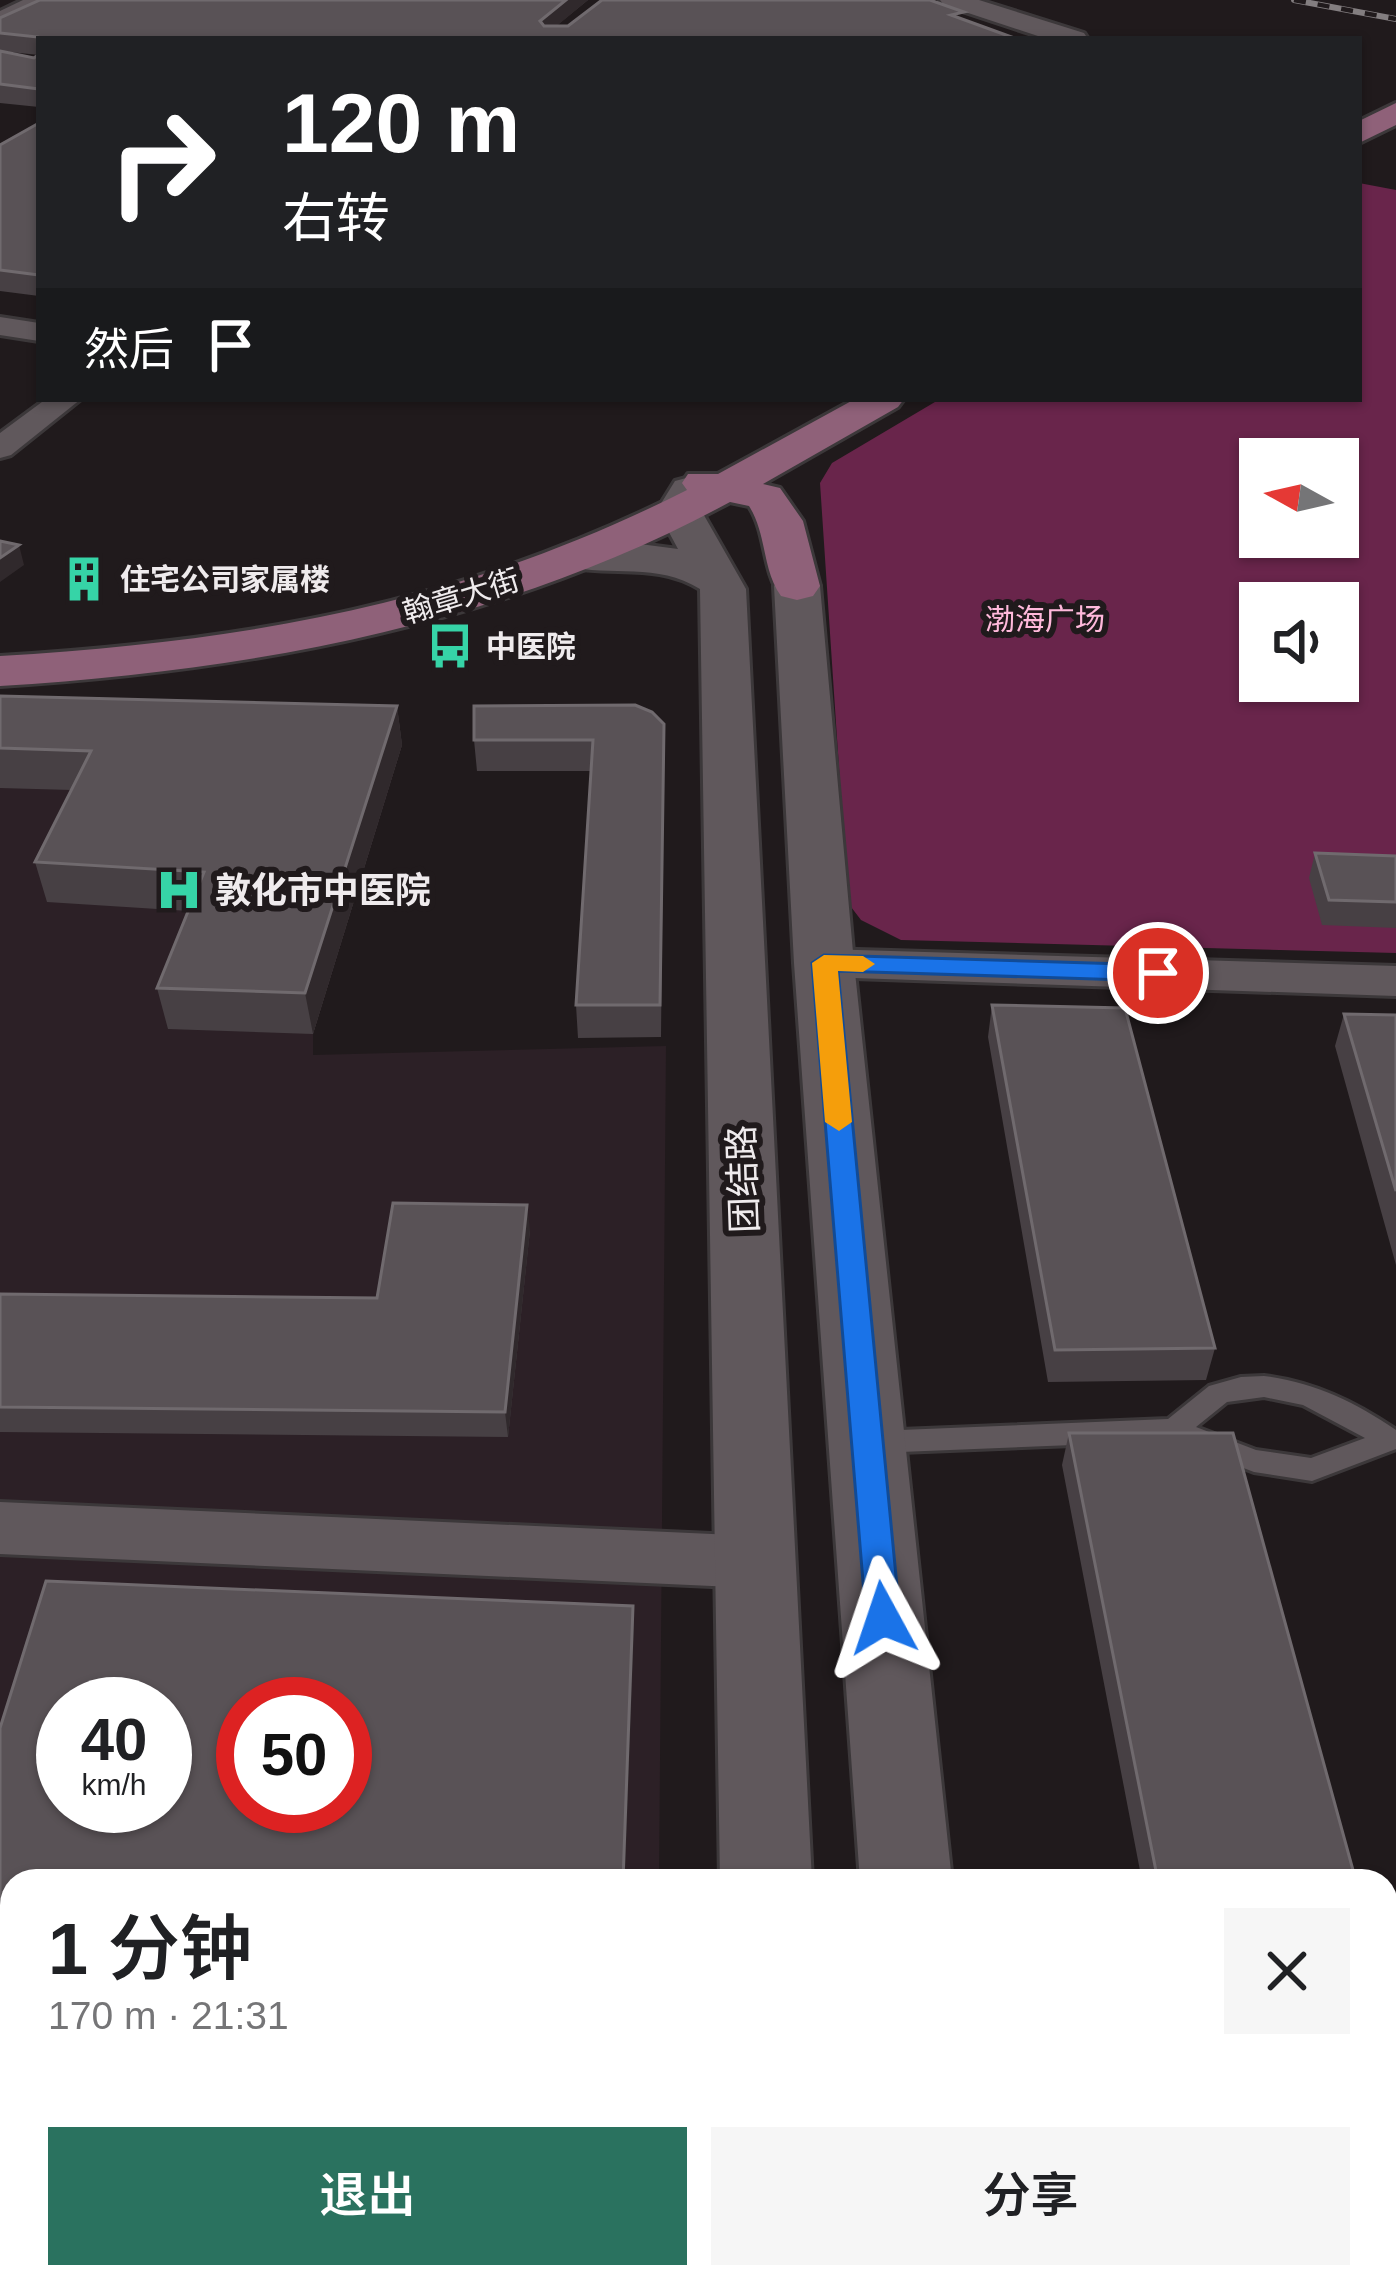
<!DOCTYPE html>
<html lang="zh">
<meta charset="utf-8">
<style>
body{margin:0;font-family:Helvetica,"Noto Sans SC",sans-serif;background:#f6f6f6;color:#202124;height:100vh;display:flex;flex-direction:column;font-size:45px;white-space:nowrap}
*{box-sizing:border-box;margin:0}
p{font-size:39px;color:#757577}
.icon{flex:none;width:66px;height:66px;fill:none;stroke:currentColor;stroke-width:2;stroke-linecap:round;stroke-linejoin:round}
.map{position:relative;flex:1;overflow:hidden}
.sheet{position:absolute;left:0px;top:1869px;width:1398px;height:420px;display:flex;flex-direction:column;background:#fff;border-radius:36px 36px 0 0;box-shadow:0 3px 9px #0004}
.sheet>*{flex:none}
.guide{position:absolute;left:36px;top:36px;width:1326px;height:366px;border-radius:0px;box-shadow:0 3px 9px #0004;background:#202124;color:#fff;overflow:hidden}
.needle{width:78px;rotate:278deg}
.controls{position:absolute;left:1239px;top:438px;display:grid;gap:24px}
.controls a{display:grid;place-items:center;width:120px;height:120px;border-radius:0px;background:#fff;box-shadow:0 3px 9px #0004;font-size:60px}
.speed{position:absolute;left:36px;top:1677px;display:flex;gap:24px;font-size:60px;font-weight:700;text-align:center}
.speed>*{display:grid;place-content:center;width:156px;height:156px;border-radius:50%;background:#fff;box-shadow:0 3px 9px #0004;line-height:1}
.speed small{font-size:30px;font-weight:400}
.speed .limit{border:18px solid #d22;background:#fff;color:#111}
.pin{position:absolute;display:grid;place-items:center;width:102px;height:102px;color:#fff;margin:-51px;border:6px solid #fff;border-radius:50%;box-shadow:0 3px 12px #0007}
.me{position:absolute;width:132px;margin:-66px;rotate:355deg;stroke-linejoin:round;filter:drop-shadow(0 0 9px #0008)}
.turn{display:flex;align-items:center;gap:42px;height:252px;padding:0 48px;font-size:54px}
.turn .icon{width:156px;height:156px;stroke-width:2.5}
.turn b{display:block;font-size:84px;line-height:102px}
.then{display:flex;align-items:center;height:114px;padding:0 48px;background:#0003;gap:24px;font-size:45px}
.round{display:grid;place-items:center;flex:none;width:126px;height:126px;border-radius:0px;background:#f6f6f6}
.overview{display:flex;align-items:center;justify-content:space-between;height:204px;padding:0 48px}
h1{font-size:72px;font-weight:600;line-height:90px}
.action{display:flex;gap:24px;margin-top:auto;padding:24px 48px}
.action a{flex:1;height:138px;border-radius:0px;background:#2a725f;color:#fff;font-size:48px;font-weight:600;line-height:138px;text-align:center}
.action a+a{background:#f6f6f6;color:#202124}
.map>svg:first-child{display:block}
</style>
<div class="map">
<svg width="1396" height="2289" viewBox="0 0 1396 2289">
<rect width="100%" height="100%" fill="#201a1c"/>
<path fill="#2c2026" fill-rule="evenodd" d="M 0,732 L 402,745 L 313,1034 L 313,1055 L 666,1046 L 659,1881 L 12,1881 L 12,2277 L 653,2277 L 653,2289 L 0,2289 ZM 63,1704 L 165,1704 L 165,1806 L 63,1806 ZM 243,1704 L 345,1704 L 345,1806 L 243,1806 Z"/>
<path fill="#69254b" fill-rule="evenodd" d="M 1359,183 L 1396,190 L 1396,953 L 901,940 L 861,920 L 848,903 L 820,483 L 832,463 L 940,399 L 1359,399 ZM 1260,459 L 1338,459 L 1338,537 L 1260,537 ZM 1260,603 L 1338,603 L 1338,681 L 1260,681 Z"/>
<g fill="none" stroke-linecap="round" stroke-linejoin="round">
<g stroke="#3c383a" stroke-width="6">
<path id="service" d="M 1264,1376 C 1313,1382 1355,1402 1396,1430 L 1396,1449 L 1312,1481 L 1254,1472 L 1173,1441 L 876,1453 L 866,1450 L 862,1442 L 866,1434 L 876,1431 L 1168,1419 L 1209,1386 L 1241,1377 ZM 1264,1397 L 1303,1405 L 1365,1438 L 1311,1458 L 1256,1450 L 1196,1427 L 1227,1402 Z"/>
</g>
<g stroke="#3c383a" stroke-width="6">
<path id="minor" d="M 23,0 L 49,0 L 0,25 L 0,11 Z
M 0,317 L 39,323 L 39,341 L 0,335 Z
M 46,399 L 81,399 L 11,455 L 0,458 L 0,433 Z
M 824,949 L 1396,966 L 1396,996 L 824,977 L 808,973 L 801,963 L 808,953 Z
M 0,1502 L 756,1536 L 778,1543 L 787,1562 L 778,1581 L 756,1588 L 0,1554 Z
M 0,2032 L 12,2033 L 12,2109 L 0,2108 Z
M 1386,2110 L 1396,2110 L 1396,2188 L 1386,2188 Z"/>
</g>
<g stroke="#3c383a" stroke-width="6">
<path id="secondary" d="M 940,0 L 979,0 L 1084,33 L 1088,39 L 1047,39 L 944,5 Z
M 690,477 L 705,481 L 712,490 L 701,510 L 746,589 L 812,1881 L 720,1881 L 700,589 C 657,562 612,577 566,566 L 559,556 L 566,546 L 617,541 L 678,549 L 657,510 L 675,481 Z
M 797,572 L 813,576 L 820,586 L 854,963 L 952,1881 L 860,1881 L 794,963 L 774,586 L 781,576 Z
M 726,2277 L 832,2277 L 832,2289 L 726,2289 Z
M 887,2277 L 993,2277 L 994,2289 L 888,2289 Z"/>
</g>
<g stroke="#3c383a" stroke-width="6">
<path id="primary" d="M 1396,103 L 1396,125 L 1359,143 L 1359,121 Z
M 855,399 L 904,399 L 898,407 L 763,484 L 780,488 L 803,521 L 820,586 L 813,596 L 797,600 L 781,596 C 762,570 767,534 749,506 L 730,502 C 503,625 255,670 0,686 L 0,656 C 250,641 461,604 687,490 L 682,483 L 688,474 L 718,474 Z"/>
</g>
<use href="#service" fill="#60585c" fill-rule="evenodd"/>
<use href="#minor" fill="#60585c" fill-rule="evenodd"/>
<use href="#secondary" fill="#60585c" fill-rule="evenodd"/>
<use href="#primary" fill="#8f6179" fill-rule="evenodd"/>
<g stroke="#837e80" stroke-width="6">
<path id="rail" d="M 1294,0 L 1396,19"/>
</g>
<use href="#rail" stroke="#201a1c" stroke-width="4.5" stroke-dasharray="12" stroke-linecap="butt"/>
</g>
<path fill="#474044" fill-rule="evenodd" d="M 588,0 L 556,26 L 963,19 L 39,39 L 39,107 L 0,103 L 0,18 ZM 0,51 L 39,55 L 34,58 Z
M 39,123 L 39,296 L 0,291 L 0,145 Z
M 0,696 L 397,706 L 402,745 L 313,1034 L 168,1029 L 157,988 L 189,911 L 47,902 L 35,862 L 72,790 L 0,788 Z
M 664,724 L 661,1037 L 578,1038 L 576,1005 L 591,771 L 477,771 L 474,740 Z
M 1315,853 L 1396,856 L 1396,928 L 1322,925 L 1309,878 Z
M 992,1005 L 1215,1348 L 1206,1380 L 1048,1382 L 988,1037 Z
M 1344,1014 L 1396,1015 L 1396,1265 L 1335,1046 Z
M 530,1230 L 508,1437 L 0,1432 L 0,1294 L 377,1298 Z
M 1069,1433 L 1356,1881 L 1142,1881 L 1062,1465 Z
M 634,1630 L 12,1881 L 12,1995 L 0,1994 L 0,1728 Z
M 1232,2277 L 1386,2277 L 1396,2289 L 1234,2289 Z"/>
<path fill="#30292c" d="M 566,0 L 588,0 L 541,39 L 540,21 Z
M 19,545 L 24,565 L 0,582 L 0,558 Z
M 397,706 L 402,745 L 313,1034 L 305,993 Z
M 527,1205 L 530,1230 L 508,1437 L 505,1412 Z
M 633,1606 L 634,1630 L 625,1881 L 623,1881 Z"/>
<path fill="#595256" stroke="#706a6e" stroke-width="3" fill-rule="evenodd" d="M 40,0 L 566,0 L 540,21 L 544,26 L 568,26 L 602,0 L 930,0 L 964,12 L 951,15 L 1017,39 L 39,39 L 39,44 L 38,37 L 0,33 L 0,18 Z
M 0,51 L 34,58 L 39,54 L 39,89 L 0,84 Z
M 39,123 L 39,275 L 0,270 L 0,145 Z
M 0,541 L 19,545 L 0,558 Z
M 0,696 L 397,706 L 305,993 L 157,988 L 204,872 L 35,862 L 91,751 L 0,748 Z
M 635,705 L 652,712 L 664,724 L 660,1005 L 576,1005 L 593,740 L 474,740 L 474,706 Z
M 1315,853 L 1396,856 L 1396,902 L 1329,900 Z
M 992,1005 L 1125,1008 L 1215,1348 L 1055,1350 Z
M 1344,1014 L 1396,1015 L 1396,1191 Z
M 393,1203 L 527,1205 L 505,1412 L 0,1407 L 0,1294 L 377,1298 Z
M 1069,1433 L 1233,1433 L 1356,1881 L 1158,1881 Z
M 46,1581 L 633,1606 L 623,1881 L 12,1881 L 12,1973 L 0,1973 L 0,1728 ZM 63,1704 L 165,1704 L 165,1806 L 63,1806 ZM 243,1704 L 345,1704 L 345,1806 L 243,1806 Z
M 0,2159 L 12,2160 L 12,2277 L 597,2277 L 596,2289 L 0,2289 Z
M 1386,2254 L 1396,2254 L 1396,2289 L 1252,2289 L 1250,2277 L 1386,2277 Z"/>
<path fill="#1a73e8" stroke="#114b97" stroke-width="3" d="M 824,955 L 1158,965 L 1170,973 L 1158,981 L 838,971 L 900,1618 L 895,1628 L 883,1632 L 871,1628 L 866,1618 L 812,963 Z"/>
<path fill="#f59e0b" d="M 824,955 L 863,956 L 875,964 L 863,972 L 838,971 L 852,1122 L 839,1131 L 825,1122 L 812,963 Z"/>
<defs>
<g id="building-bare" transform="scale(3.6)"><path d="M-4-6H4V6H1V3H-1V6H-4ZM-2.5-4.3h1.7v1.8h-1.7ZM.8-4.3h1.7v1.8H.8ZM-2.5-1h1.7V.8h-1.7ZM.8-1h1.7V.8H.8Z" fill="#36d4a7" stroke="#201a1c" stroke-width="2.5" paint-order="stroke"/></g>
<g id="bus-bare" transform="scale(3.6)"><path d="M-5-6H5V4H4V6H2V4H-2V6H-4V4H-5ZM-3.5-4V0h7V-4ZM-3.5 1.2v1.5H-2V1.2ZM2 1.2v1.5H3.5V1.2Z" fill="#36d4a7" stroke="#201a1c" stroke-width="2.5" paint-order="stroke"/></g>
<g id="hospital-bare" transform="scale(3.6)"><path d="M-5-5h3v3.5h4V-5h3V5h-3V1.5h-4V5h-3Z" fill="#36d4a7" stroke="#201a1c" stroke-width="2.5" paint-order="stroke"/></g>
</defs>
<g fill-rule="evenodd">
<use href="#building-bare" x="84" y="579"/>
<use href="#bus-bare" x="450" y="646"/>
<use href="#hospital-bare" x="179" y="890"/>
</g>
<g text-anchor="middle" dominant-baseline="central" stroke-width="12" stroke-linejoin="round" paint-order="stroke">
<g font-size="30" font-weight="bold" fill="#efebed" stroke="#201a1c" text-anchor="start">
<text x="120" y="579">住宅公司家属楼</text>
<text x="486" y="646">中医院</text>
</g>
<g font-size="30" fill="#efebed" stroke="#201a1c">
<text transform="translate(461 596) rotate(-17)">翰章大街</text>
</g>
<g font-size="30" fill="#ffb9db" stroke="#201a1c">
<text x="1045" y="619">渤海广场</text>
</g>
<g font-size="36" font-weight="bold" fill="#efebed" stroke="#201a1c" text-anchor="start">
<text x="215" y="890">敦化市中医院</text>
</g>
<g font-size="36" fill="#efebed" stroke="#201a1c">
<text transform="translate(743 1179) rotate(-92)">团结路</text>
</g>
</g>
</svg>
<div class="controls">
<a><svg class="needle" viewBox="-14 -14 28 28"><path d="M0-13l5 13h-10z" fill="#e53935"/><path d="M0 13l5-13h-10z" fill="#757577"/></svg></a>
<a><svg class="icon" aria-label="sound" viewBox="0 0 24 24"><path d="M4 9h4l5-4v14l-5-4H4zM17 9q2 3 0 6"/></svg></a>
</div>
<div class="speed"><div>40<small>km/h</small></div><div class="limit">50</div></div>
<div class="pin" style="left:1158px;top:973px;background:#d93025"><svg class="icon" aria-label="arrive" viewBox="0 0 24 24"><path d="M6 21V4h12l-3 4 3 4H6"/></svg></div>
<svg class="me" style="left:883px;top:1618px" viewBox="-20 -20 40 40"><path d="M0-17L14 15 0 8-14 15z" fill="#1a73e8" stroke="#fff" stroke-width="4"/></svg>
<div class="guide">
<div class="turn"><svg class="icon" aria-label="right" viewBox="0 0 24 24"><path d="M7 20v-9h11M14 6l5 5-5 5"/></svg><div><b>120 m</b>右转</div></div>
<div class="then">然后<svg class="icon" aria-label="arrive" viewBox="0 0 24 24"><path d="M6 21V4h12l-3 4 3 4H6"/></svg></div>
</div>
<section class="sheet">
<div class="overview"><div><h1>1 分钟</h1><p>170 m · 21:31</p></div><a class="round"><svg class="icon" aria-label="close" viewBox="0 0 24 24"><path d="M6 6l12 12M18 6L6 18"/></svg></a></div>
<div class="action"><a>退出</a><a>分享</a></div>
</section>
</div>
